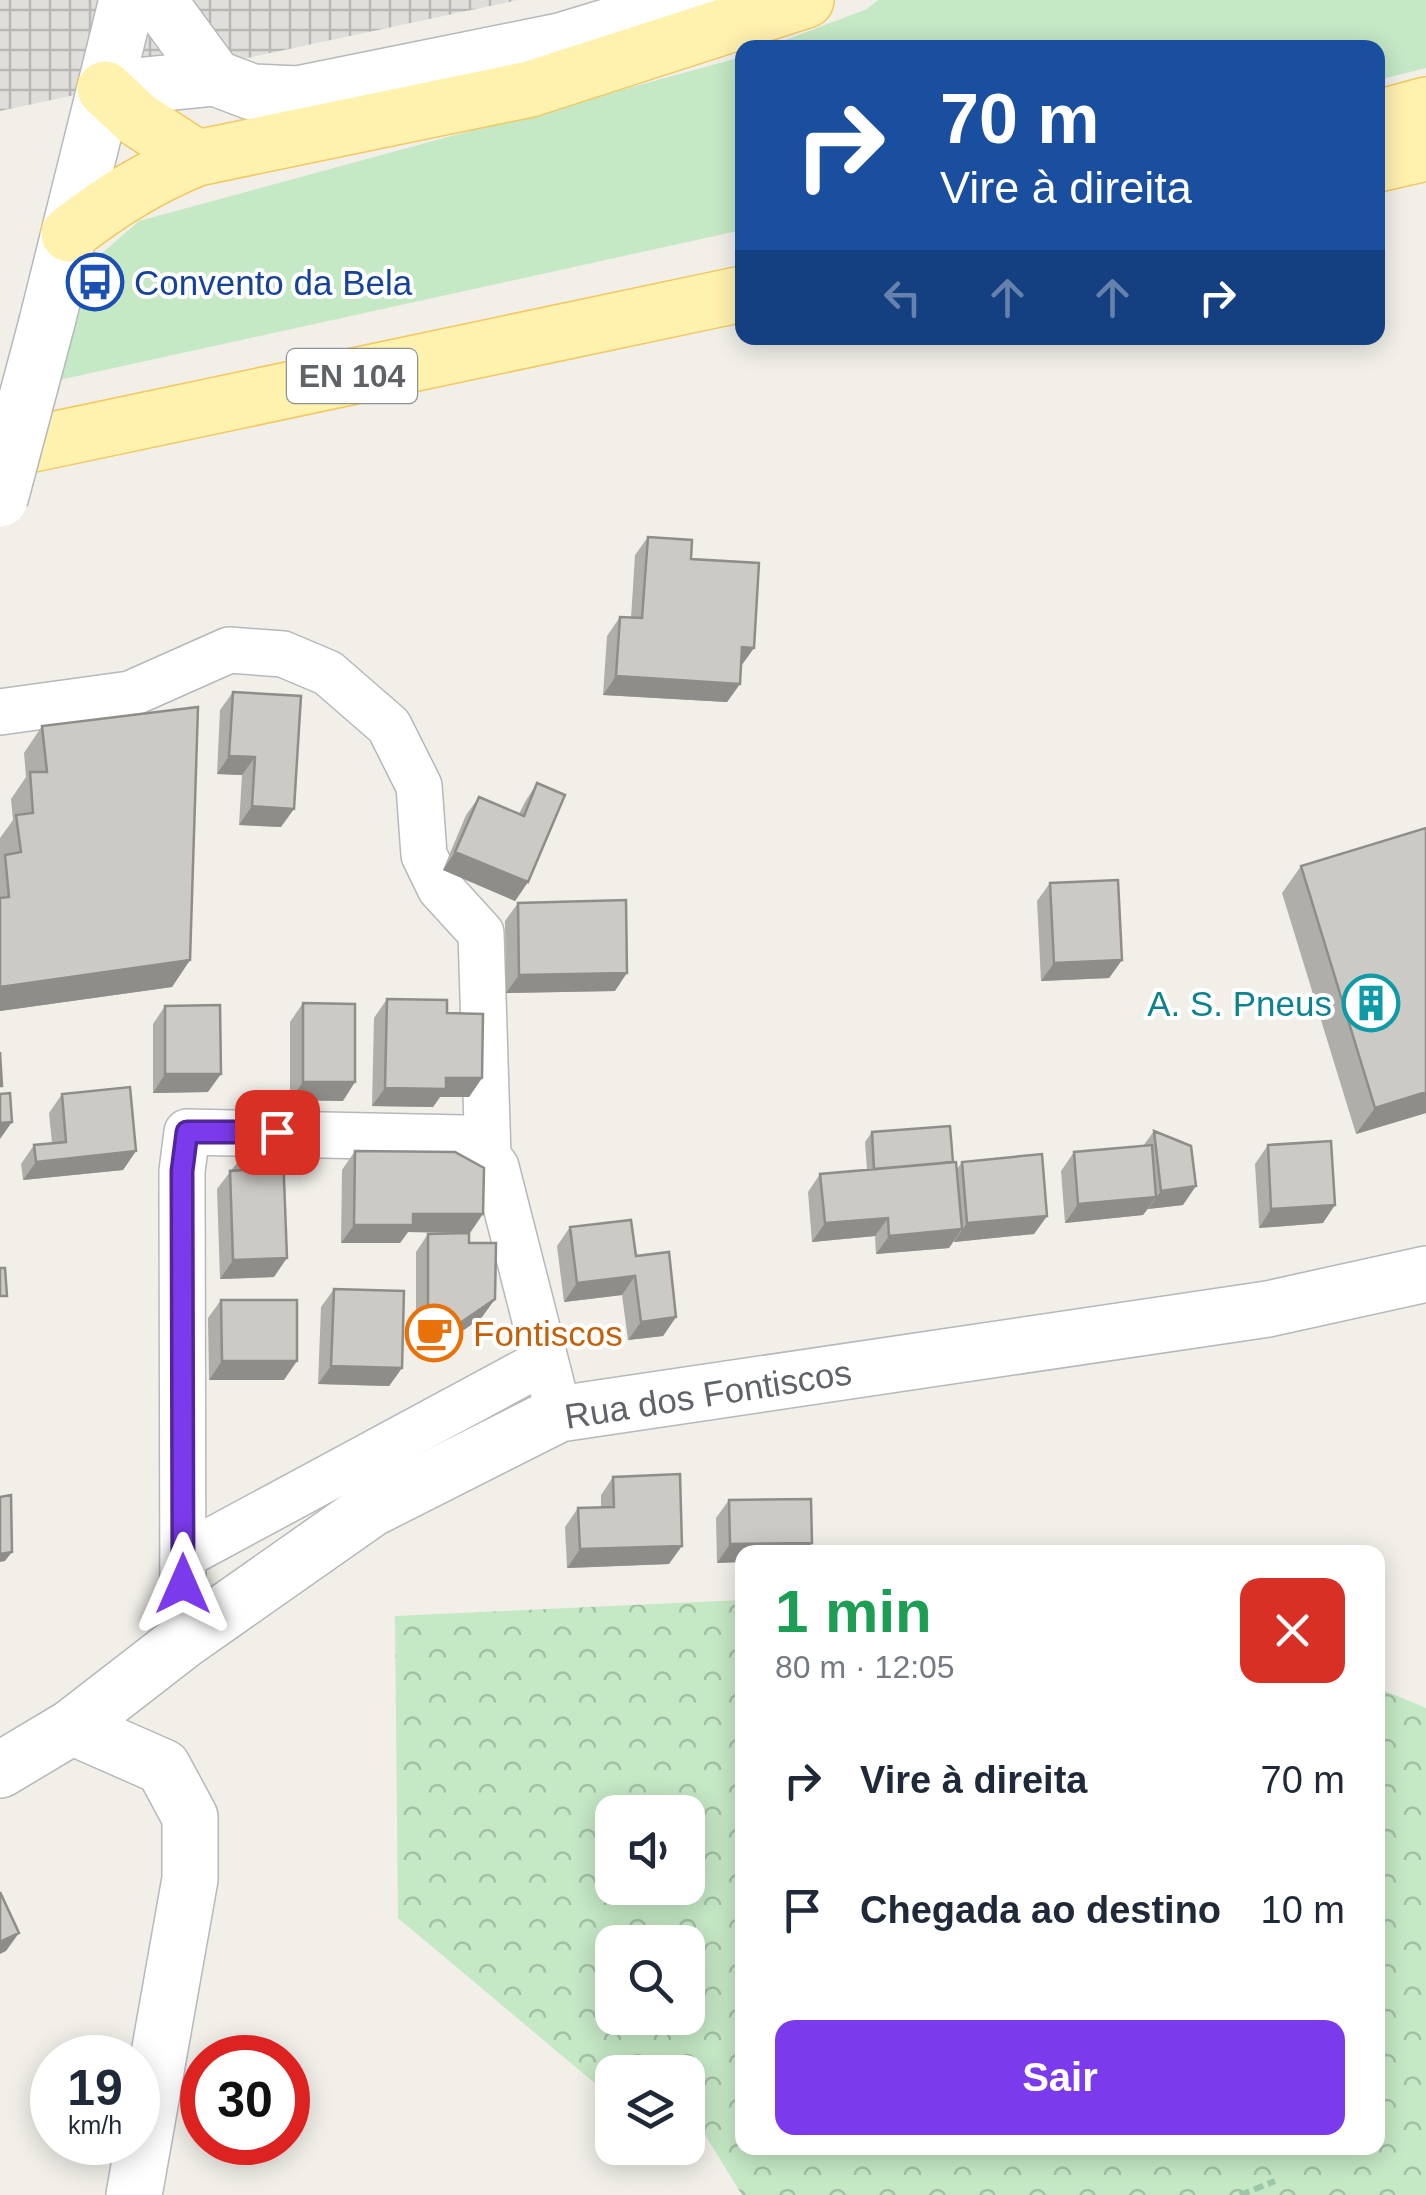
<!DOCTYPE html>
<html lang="pt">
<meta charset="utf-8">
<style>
body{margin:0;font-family:Arial,sans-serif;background:#f2f2f3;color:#1f2937;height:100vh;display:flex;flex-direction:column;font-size:38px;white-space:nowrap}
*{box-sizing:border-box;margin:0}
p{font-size:32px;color:#747a83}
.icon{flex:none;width:55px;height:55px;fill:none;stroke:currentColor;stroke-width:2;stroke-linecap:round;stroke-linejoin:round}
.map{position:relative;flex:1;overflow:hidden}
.side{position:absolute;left:735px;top:1545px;width:650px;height:610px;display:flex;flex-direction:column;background:#fff;border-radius:20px;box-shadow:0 5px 25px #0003}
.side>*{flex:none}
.banner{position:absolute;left:735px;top:40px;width:650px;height:305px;border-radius:20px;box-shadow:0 5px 25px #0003;background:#1a4fa0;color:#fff;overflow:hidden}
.fabs{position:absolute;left:595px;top:1795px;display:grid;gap:20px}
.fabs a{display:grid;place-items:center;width:110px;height:110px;border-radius:20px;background:#fff;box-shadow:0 5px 25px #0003;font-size:50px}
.speed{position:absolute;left:30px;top:2035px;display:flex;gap:20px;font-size:50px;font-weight:700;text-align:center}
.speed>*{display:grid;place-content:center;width:130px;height:130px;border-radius:50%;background:#fff;box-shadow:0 5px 25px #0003;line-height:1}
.speed small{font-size:25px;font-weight:400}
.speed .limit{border:15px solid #d22;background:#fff;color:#111}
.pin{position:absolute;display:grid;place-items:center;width:85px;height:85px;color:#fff;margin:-42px;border-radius:20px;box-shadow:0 5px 15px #0006}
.me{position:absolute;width:110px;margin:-55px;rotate:0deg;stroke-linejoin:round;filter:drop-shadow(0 0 8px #0008)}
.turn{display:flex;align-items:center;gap:35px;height:210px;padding:0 40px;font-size:45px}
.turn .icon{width:130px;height:130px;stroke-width:2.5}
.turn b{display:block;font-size:70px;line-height:85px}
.lanes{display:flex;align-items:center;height:95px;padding:0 40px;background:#0003;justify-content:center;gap:50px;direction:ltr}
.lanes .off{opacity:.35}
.round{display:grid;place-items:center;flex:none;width:105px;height:105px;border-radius:20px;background:#f2f2f3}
.overview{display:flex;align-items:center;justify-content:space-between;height:170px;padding:0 40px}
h1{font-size:60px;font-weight:700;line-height:75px;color:#1e9e55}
.action{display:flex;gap:20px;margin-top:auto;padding:20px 40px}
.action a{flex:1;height:115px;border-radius:20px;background:#7c3aed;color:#fff;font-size:40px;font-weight:700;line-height:115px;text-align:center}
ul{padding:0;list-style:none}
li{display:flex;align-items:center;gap:30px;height:130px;padding:0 40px}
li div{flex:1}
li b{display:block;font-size:38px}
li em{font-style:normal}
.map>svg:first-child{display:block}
</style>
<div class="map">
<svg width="1426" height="2195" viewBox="0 0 1426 2195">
<defs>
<pattern id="industrial-grid" width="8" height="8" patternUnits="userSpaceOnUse" patternTransform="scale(2.5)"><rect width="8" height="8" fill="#e0deda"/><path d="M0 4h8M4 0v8" fill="none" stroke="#b9b8b5"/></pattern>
<pattern id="forest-crowns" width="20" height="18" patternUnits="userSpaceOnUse" patternTransform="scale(2.5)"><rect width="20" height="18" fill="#c5e8c5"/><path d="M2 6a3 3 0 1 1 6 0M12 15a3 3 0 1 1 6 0" fill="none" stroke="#a3c0a4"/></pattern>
</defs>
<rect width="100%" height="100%" fill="#f1efe8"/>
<path fill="url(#industrial-grid)" d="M 0,0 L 518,0 L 0,111 Z"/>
<path fill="#c5e8c5" d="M 878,0 L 1426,0 L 1426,68 L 1378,80 L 1378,48 L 767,47 L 867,9 Z
M 742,57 L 742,230 L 59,380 L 77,299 L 93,261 L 139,221 Z"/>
<path fill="url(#forest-crowns)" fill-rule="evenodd" d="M 742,1600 L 742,2148 L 1378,2148 L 1378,1688 L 1426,1708 L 1426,2195 L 742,2195 L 704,2133 L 688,2126 L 688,2072 L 612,2072 L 612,2094 L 603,2090 L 398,1918 L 395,1616 ZM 612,1812 L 688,1812 L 688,1888 L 612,1888 ZM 612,1942 L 688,1942 L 688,2018 L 612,2018 Z"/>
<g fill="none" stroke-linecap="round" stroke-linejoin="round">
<g stroke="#b5b8bc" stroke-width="48">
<path id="minor" d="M 0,712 L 130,694 L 229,650 L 283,654 L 328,673 L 389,726 L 419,786 L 424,855 L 440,888 L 481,933 L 488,1157
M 183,1556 L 545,1361
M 183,1641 L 182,1171 L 187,1132 L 463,1138 L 483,1149 L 496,1167 L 559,1414"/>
</g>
<g stroke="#b5b8bc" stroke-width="58">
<path id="tertiary" d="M 158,0 L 215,78
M 105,89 L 215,78 L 252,92 L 298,94 L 560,41 L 696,0
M 47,322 L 127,0
M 72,1727 L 163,1767 L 190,1817 L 190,1879 L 134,2195
M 0,1770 L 72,1727 L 183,1641 L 371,1509 L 559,1414 L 1268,1309 L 1426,1274"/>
</g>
<g stroke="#f2c960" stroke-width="58">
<path id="primary" d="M 105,89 L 137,119 L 197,158
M 1378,118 L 1426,105
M 1378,164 L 1426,153
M 69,234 C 109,202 150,177 197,158 L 530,89 L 806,0
M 0,451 L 742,294"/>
</g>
<path stroke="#9cc7a9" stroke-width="6" stroke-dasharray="10 5" stroke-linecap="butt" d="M 1240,2195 L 1275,2181"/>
<use href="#minor" stroke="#fff" stroke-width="45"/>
<use href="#tertiary" stroke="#fff" stroke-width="55"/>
<use href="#primary" stroke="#fff2af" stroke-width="55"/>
<g stroke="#b5b8bc" stroke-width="58" stroke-linecap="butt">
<path id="tertiary-bridge" d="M 0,499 L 47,322"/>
</g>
<use href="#tertiary-bridge" stroke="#fff" stroke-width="55"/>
</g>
<path fill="#afaea9" d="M 648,537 L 691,559 L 754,648 L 741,666 L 740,684 L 727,702 L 603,695 L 607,636 L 620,617 L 631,618 L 635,555 Z
M 233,692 L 281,827 L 239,825 L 242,775 L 217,774 L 220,710 Z
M 42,726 L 190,960 L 172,987 L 0,1011 L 0,838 L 13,820 L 11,799 L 26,777 L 24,753 Z
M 537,783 L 528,882 L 515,901 L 443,870 L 466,815 L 479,797 L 519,814 L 525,802 Z
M 1426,828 L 1426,1113 L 1356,1134 L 1282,893 L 1301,866 Z
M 1050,883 L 1122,960 L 1109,978 L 1041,981 L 1037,901 Z
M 518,903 L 615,991 L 506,993 L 505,921 Z
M 387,999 L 447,1013 L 482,1078 L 469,1097 L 440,1097 L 433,1107 L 372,1106 L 374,1018 Z
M 303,1003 L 343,1101 L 290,1100 L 290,1022 Z
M 165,1006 L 208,1092 L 153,1093 L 153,1024 Z
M 62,1094 L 136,1151 L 123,1170 L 23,1180 L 21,1164 L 34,1145 L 52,1143 L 49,1113 Z
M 1154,1131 L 1183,1205 L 1148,1209 L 1143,1215 L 1065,1223 L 1061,1171 L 1074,1152 L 1143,1146 Z
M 872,1132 L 953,1162 L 957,1169 L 962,1162 L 1047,1216 L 1034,1234 L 954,1242 L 954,1240 L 949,1248 L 876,1254 L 875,1236 L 812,1242 L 808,1192 L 820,1174 L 867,1170 L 865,1142 Z
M 1268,1145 L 1323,1223 L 1259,1228 L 1255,1164 Z
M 355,1151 L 470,1233 L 408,1232 L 400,1243 L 341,1243 L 342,1170 Z
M 243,1155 L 274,1277 L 220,1279 L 217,1189 Z
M 570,1227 L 636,1256 L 676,1317 L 663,1336 L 628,1340 L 622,1295 L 564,1302 L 557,1246 Z
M 428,1234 L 469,1243 L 495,1299 L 482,1317 L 447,1342 L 416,1342 L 416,1252 Z
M 334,1289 L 402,1368 L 389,1386 L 318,1384 L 321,1307 Z
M 221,1300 L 284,1380 L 209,1380 L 208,1318 Z
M 613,1477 L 669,1564 L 567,1568 L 565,1527 L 578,1508 L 601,1507 L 601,1495 Z
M 729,1500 L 812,1543 L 805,1552 L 742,1552 L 742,1562 L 717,1563 L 716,1518 Z"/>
<path fill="#8f8d8a" d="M 742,647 L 754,648 L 741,666 Z
M 616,676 L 740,684 L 727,702 L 603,695 Z
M 229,756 L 255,757 L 242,775 L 217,774 Z
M 252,806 L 294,809 L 281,827 L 239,825 Z
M 455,852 L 528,882 L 515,901 L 443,870 Z
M 190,960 L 172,987 L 0,1011 L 0,987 Z
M 1122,960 L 1109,978 L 1041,981 L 1054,963 Z
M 627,973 L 615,991 L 506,993 L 519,975 Z
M 165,1074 L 221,1074 L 208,1092 L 153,1093 Z
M 446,1078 L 482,1078 L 469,1097 L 440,1097 L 433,1107 L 372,1106 L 385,1088 Z
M 303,1082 L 355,1082 L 343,1101 L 290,1100 Z
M 1426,1092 L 1426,1113 L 1356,1134 L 1375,1108 Z
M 12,1122 L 0,1139 L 0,1123 Z
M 136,1151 L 123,1170 L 23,1180 L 36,1162 Z
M 1196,1186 L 1183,1205 L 1148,1209 L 1161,1191 Z
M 1156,1197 L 1143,1215 L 1065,1223 L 1078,1204 Z
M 1335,1205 L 1323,1223 L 1259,1228 L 1271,1209 Z
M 413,1214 L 483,1214 L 470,1233 L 408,1232 L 400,1243 L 341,1243 L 354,1225 Z
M 1047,1216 L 1034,1234 L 954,1242 L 967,1223 Z
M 888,1218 L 875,1236 L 812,1242 L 825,1223 Z
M 962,1229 L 949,1248 L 876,1254 L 889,1236 Z
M 287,1258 L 274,1277 L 220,1279 L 233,1260 Z
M 635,1276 L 622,1295 L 564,1302 L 577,1283 Z
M 495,1299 L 482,1317 L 447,1342 L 416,1342 L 428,1323 Z
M 676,1317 L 663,1336 L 628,1340 L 641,1322 Z
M 222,1361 L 297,1361 L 284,1380 L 209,1380 Z
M 331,1366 L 402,1368 L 389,1386 L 318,1384 Z
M 812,1543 L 805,1552 L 742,1552 L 742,1562 L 717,1563 L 730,1544 Z
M 682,1546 L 669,1564 L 567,1568 L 580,1549 Z
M 12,1552 L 5,1561 L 0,1562 L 0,1554 Z
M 19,1933 L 6,1951 L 0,1954 L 0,1942 Z"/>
<path fill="#cccac5" stroke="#8f8d8a" stroke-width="2.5" d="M 648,537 L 692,540 L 691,559 L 759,563 L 754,648 L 742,647 L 740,684 L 616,676 L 620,617 L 642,618 Z
M 233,692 L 301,696 L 294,809 L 252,806 L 255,757 L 229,756 Z
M 198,707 L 190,960 L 0,987 L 0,898 L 9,897 L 5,855 L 21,852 L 16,815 L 33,813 L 30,772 L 47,772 L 42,726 Z
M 537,783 L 565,795 L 528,882 L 455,852 L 479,797 L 524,816 Z
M 1426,828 L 1426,1092 L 1375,1108 L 1301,866 Z
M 1118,880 L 1122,960 L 1054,963 L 1050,883 Z
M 626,900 L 627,973 L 519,975 L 518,903 Z
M 387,999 L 447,1000 L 447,1013 L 483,1014 L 482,1078 L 446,1078 L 446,1089 L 385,1088 Z
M 303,1003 L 355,1004 L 355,1082 L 303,1082 Z
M 220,1005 L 221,1074 L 165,1074 L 165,1006 Z
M 0,1052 L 2,1086 L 0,1086 Z
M 130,1087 L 136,1151 L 36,1162 L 34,1145 L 66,1142 L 62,1094 Z
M 10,1093 L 12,1122 L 0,1123 L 0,1094 Z
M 950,1126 L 953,1162 L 874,1169 L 872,1132 Z
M 1154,1131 L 1191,1146 L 1196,1186 L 1161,1191 Z
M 1331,1141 L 1335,1205 L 1271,1209 L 1268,1145 Z
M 1152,1145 L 1156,1197 L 1078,1204 L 1074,1152 Z
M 355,1151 L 455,1152 L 484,1168 L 483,1214 L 413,1214 L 413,1225 L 354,1225 Z
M 283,1153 L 287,1258 L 233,1260 L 230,1171 L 243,1170 L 243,1155 Z
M 1042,1154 L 1047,1216 L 967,1223 L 962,1162 Z
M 956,1162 L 962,1229 L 889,1236 L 888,1218 L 825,1223 L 820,1174 Z
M 631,1220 L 636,1256 L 669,1252 L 676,1317 L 641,1322 L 635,1276 L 577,1283 L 570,1227 Z
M 469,1233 L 469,1243 L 496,1243 L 495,1299 L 460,1323 L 428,1323 L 428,1234 Z
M 0,1268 L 5,1268 L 7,1296 L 0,1296 Z
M 334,1289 L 404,1291 L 402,1368 L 331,1366 Z
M 221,1300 L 297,1300 L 297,1361 L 222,1361 Z
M 680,1474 L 682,1546 L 580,1549 L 578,1508 L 614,1507 L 613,1477 Z
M 11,1495 L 12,1552 L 0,1554 L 0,1497 Z
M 811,1499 L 812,1543 L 730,1544 L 729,1500 Z
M 0,1892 L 19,1933 L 0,1942 Z"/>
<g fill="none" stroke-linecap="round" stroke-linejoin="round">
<g stroke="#51269a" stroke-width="25">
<path id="route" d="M 183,1584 L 182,1171 L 187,1132 L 277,1132"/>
</g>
<use href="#route" stroke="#7c3aed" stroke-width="18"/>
</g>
<defs>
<g id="bus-ring" transform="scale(2.875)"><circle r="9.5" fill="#fff" stroke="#1a4fb4" stroke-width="1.5"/><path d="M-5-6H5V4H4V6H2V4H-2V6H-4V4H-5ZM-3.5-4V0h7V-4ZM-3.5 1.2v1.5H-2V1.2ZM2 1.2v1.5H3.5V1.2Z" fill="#1a4fb4"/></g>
<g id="building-ring" transform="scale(2.875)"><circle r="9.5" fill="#fff" stroke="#0f9aa8" stroke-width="1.5"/><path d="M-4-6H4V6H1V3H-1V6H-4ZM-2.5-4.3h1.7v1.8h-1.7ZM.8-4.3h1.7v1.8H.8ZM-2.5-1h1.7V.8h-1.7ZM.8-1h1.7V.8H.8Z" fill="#0f9aa8"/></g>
<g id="cafe-ring" transform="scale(2.875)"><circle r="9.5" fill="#fff" stroke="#e8710a" stroke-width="1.5"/><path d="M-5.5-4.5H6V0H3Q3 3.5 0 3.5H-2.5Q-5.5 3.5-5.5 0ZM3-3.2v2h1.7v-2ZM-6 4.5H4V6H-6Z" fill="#e8710a"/></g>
</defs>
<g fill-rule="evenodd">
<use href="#bus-ring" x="95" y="282"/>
<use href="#building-ring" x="1371" y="1003"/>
<use href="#cafe-ring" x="434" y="1333"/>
</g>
<g text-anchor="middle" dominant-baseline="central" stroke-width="8" stroke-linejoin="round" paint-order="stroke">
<rect fill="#fff" stroke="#8f9295" stroke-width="2.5" x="287" y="349" width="130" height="54" rx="8"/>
<g font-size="32" font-weight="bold" fill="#5f6368">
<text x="352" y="376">EN 104</text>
</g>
<g font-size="35" fill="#164399" stroke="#fff" text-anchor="start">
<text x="134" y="282">Convento da Bela</text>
</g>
<g font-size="35" fill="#0d838f" stroke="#fff" text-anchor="end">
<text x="1332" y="1003">A. S. Pneus</text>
</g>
<g font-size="35" fill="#c56008" stroke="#fff" text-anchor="start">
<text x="473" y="1333">Fontiscos</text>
</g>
<g font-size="35" fill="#5f6368" stroke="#fff">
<text transform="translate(708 1394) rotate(-9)">Rua dos Fontiscos</text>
</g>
</g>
</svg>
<div class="fabs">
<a><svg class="icon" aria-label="sound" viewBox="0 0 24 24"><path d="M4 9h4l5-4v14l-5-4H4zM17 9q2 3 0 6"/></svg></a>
<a><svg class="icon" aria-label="search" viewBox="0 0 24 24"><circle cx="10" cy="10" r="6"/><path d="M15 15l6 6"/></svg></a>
<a><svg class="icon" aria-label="layers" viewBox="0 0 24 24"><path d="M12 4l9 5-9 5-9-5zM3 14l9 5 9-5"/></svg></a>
</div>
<div class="speed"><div>19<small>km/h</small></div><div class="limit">30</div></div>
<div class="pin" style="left:277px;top:1132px;background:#d93025"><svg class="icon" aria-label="arrive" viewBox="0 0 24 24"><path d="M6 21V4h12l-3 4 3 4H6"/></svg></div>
<svg class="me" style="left:183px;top:1584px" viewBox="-20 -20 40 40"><path d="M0-17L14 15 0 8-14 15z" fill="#7c3aed" stroke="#fff" stroke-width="4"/></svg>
<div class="banner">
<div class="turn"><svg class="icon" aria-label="right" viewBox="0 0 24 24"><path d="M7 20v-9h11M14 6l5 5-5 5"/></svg><div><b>70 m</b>Vire à direita</div></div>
<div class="lanes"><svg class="icon off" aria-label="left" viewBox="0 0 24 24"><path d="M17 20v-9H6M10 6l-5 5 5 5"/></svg><svg class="icon off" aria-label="ahead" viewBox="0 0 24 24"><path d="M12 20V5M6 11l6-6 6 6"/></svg><svg class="icon off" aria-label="ahead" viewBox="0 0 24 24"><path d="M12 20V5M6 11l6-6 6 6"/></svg><svg class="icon" aria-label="right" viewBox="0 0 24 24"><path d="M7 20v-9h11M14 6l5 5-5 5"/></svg></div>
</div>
<section class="side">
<div class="overview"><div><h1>1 min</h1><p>80 m · 12:05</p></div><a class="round" style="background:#d93025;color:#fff"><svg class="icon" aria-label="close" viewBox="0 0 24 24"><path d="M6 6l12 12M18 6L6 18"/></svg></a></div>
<ul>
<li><svg class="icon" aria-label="right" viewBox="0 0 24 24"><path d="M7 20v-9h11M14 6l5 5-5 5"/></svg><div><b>Vire à direita</b></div><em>70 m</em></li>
<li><svg class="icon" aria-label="arrive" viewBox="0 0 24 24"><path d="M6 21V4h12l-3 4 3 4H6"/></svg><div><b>Chegada ao destino</b></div><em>10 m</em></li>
</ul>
<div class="action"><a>Sair</a></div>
</section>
</div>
